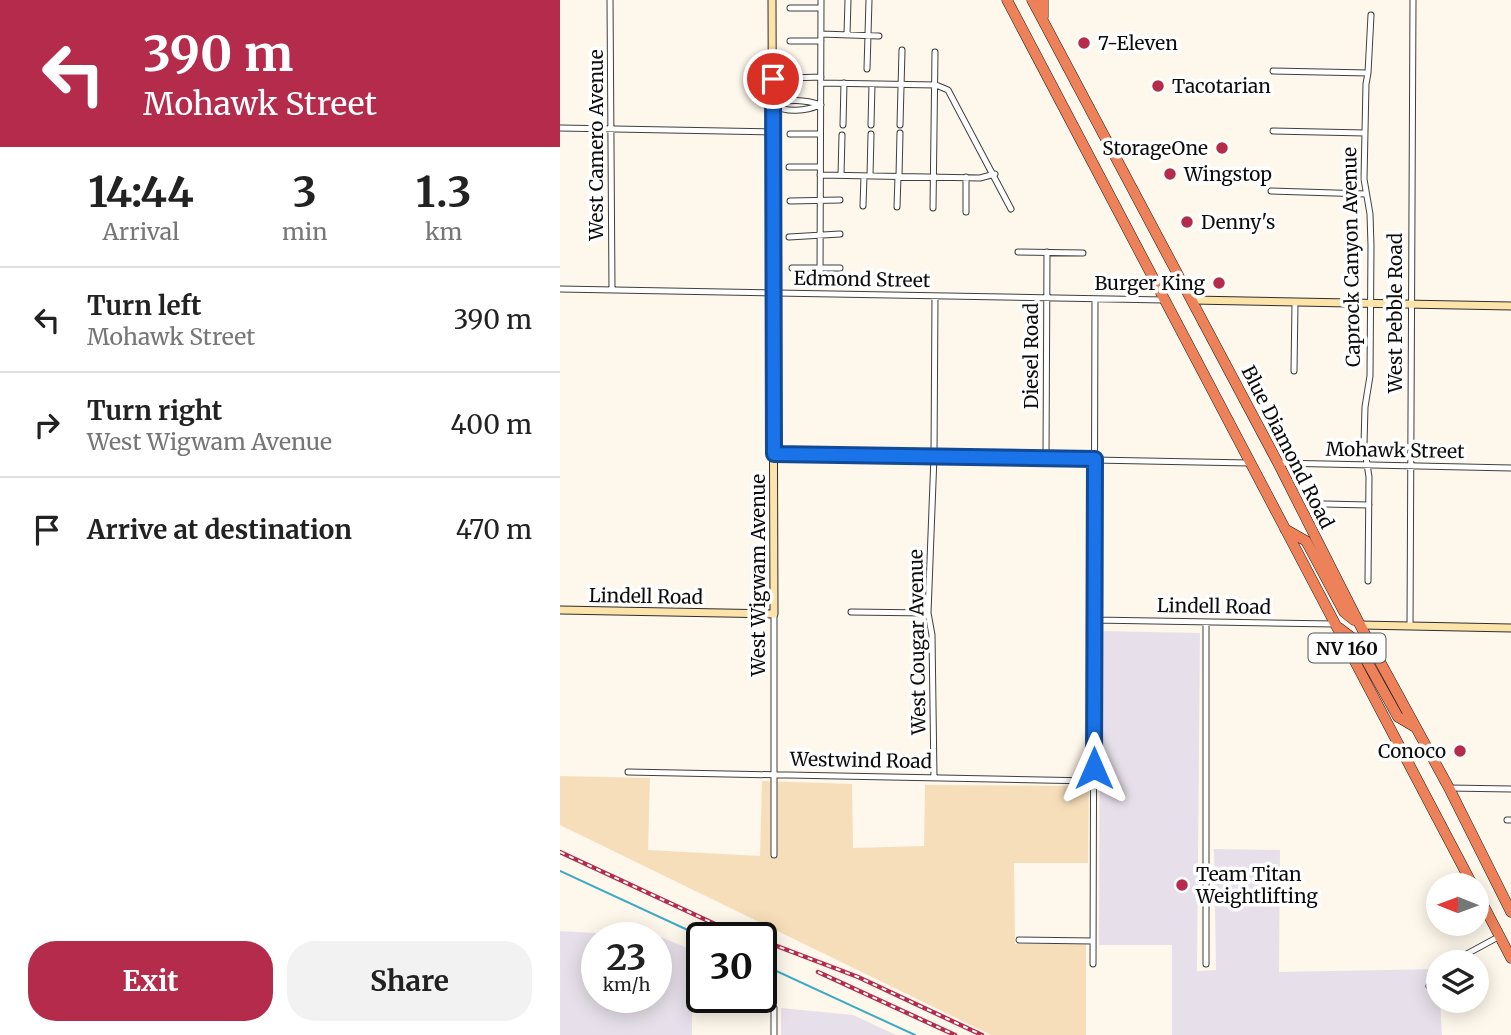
<!DOCTYPE html>
<style>
body{margin:0;font-family:Merriweather,serif;background:#f2f2f2;color:#222;height:100vh;display:flex;flex-direction:column;font-size:26px;white-space:nowrap}
*{box-sizing:border-box;margin:0}
p{font-size:23px;color:#767676}
.icon{flex:none;width:38px;height:38px;fill:none;stroke:currentColor;stroke-width:2;stroke-linecap:round;stroke-linejoin:round}
.map{position:relative;flex:1;overflow:hidden}
.details{display:flex;flex-direction:column;background:#fff;width:560px}
.details>*{flex:none}
.hud{background:#b42b4c;color:#fff;overflow:hidden}
.needle{width:46px;rotate:271deg}
.buttons{position:absolute;left:866px;top:873px;display:grid;gap:14px}
.buttons a{display:grid;place-items:center;width:63px;height:63px;border-radius:50%;background:#fff;box-shadow:0 4px 18px #0003;font-size:35px}
.speed{position:absolute;left:21px;top:922px;display:flex;gap:14px;font-size:35px;font-weight:700;text-align:center}
.speed>*{display:grid;place-content:center;width:91px;height:91px;border-radius:50%;background:#fff;box-shadow:0 4px 18px #0003;line-height:1}
.speed small{font-size:18px;font-weight:400}
.speed .limit{border:4px solid #111;border-radius:10px;background:#fff;color:#111}
.pin{position:absolute;display:grid;place-items:center;width:60px;height:60px;color:#fff;margin:-30px;border:4px solid #fff;border-radius:50%;box-shadow:0 2px 7px #0007}
.me{position:absolute;width:77px;margin:-38px;rotate:0deg;stroke-linejoin:round;filter:drop-shadow(0 0 5px #0008)}
.turn{display:flex;align-items:center;gap:24px;height:147px;padding:0 28px;font-size:32px}
.turn .icon{width:91px;height:91px;stroke-width:2.5}
.turn b{display:block;font-size:49px;line-height:60px}
.eta{display:flex;justify-content:space-evenly;align-items:center;height:119px;text-align:center}
.eta b{font-size:42px;font-weight:700;line-height:49px}
.button{display:flex;gap:14px;margin-top:auto;padding:14px 28px}
.button a{flex:1;height:80px;border-radius:28px;background:#b42b4c;color:#fff;font-size:28px;font-weight:700;line-height:80px;text-align:center}
.button a+a{background:#f2f2f2;color:#222}
ul{padding:0;list-style:none}
li{display:flex;align-items:center;gap:21px;height:105px;padding:0 28px;border-top:2px solid #e0e0e0}
li div{flex:1}
li b{display:block;font-size:26px}
li em{font-style:normal}
main{display:flex;flex:1;min-height:0}
.map>svg:first-child{display:block}
</style>
<main>
<section class="details">
<div class="hud">
<div class="turn"><svg class="icon" aria-label="left" viewBox="0 0 24 24"><path d="M17 20v-9H6M10 6l-5 5 5 5"/></svg><div><b>390 m</b>Mohawk Street</div></div>
</div>
<div class="eta">
<div><b>14:44</b><p>Arrival</p></div>
<div><b>3</b><p>min</p></div>
<div><b>1.3</b><p>km</p></div>
</div>
<ul>
<li><svg class="icon" aria-label="left" viewBox="0 0 24 24"><path d="M17 20v-9H6M10 6l-5 5 5 5"/></svg><div><b>Turn left</b><p>Mohawk Street</p></div><em>390 m</em></li>
<li><svg class="icon" aria-label="right" viewBox="0 0 24 24"><path d="M7 20v-9h11M14 6l5 5-5 5"/></svg><div><b>Turn right</b><p>West Wigwam Avenue</p></div><em>400 m</em></li>
<li><svg class="icon" aria-label="arrive" viewBox="0 0 24 24"><path d="M6 21V4h12l-3 4 3 4H6"/></svg><div><b>Arrive at destination</b></div><em>470 m</em></li>
</ul>
<div class="button"><a>Exit</a><a>Share</a></div>
</section>
<div class="map">
<svg width="951" height="1035" viewBox="0 0 951 1035">
<rect width="100%" height="100%" fill="#fef7eb"/>
<path fill="#e7e0ea" fill-rule="evenodd" d="M 540,631 L 640,633 L 637,971 L 656,970 L 654,849 L 720,850 L 719,972 L 878,969 L 882,1035 L 612,1035 L 612,945 L 539,945 Z
M 0,931 L 101,937 L 132,950 L 132,1035 L 0,1035 ZM 96,938 L 96,998 L 37,998 L 37,938 Z
M 221,1008 L 293,1015 L 336,1035 L 221,1035 Z"/>
<path fill="#f7deba" d="M 0,776 L 90,778 L 88,850 L 200,856 L 202,781 L 292,784 L 293,848 L 364,846 L 365,785 L 529,786 L 528,863 L 454,863 L 455,944 L 526,944 L 526,1035 L 431,1035 L 0,825 Z"/>
<g fill="none" stroke-linecap="round" stroke-linejoin="round">
<path stroke="#3daac6" stroke-width="2" d="M 0,871 L 145,938
M 201,964 L 355,1035"/>
<g stroke="#3f3f3f" stroke-width="7">
<path id="street" d="M 50,0 L 52,290
M 230,8 L 261,8
M 261,34 L 319,36
M 287,35 L 288,0
M 230,41 L 261,41
M 307,69 L 309,0
M 713,71 L 808,73
M 230,78 L 261,77
M 261,83 L 376,85 L 388,90 L 451,209
M 213,105 C 227,113 246,111 260,105
M 213,105 C 227,98 246,100 261,105
M 283,125 L 284,83
M 311,125 L 312,84
M 340,125 L 342,50
M 0,128 L 213,132
M 713,131 L 805,133
M 230,134 L 260,134
M 229,167 L 260,167
M 260,175 L 420,178 L 435,174
M 281,175 L 282,135
M 310,176 L 311,134
M 339,176 L 340,133
M 711,191 L 806,194
M 230,201 L 280,200
M 303,206 L 304,176
M 337,207 L 338,176
M 373,208 L 375,52
M 406,212 L 406,177
M 229,237 L 280,234
M 458,252 L 523,253
M 232,268 L 280,268
M 260,280 L 261,0
M 0,289 L 604,300
M 734,371 L 735,303
M 214,454 L 689,463
M 486,459 L 487,252
M 718,463 L 951,468
M 764,504 L 809,505
M 808,581 L 809,477 L 804,444 L 805,407 L 810,376 L 811,246 L 810,214 L 804,179 L 806,84 L 808,73 L 811,15
M 291,612 L 368,613
M 534,620 L 775,624
M 850,626 L 853,0
M 68,772 L 534,781
M 374,777 L 372,635 L 368,613 L 374,456 L 375,296
M 889,788 L 951,789
M 947,820 L 951,820
M 214,855 L 214,614
M 459,940 L 533,941
M 892,962 L 940,936
M 533,964 L 535,299
M 646,964 L 646,622
M 869,986 L 878,971
M 214,1035 L 214,1008"/>
</g>
<g stroke="#2e2e2e" stroke-width="9">
<path id="secondary" d="M 632,300 L 951,306
M 0,610 L 214,614 L 212,0
M 800,625 L 951,628"/>
</g>
<g stroke="#1d1d1d" stroke-width="11">
<path id="highway" d="M 447,0 L 913,886
M 472,0 L 718,463 L 800,625 L 889,788 L 951,912
M 483,17 L 483,0
M 725,529 L 746,541 L 784,612 L 794,620
M 779,628 L 795,640 L 838,717 L 855,727
M 917,893 L 951,958"/>
</g>
<use href="#street" stroke="#fff" stroke-width="5"/>
<use href="#secondary" stroke="#fbe3a9" stroke-width="7"/>
<use href="#highway" stroke="#ed825a" stroke-width="10"/>
<g stroke="#b42b4c" stroke-width="4.5">
<path id="rail" d="M 0,852 L 185,938
M 201,940 L 298,977 L 422,1035
M 258,972 L 395,1035"/>
</g>
<use href="#rail" stroke="#fff" stroke-width="2" stroke-dasharray="5" stroke-linecap="butt"/>
</g>
<g fill="none" stroke-linecap="round" stroke-linejoin="round">
<g stroke="#114b97" stroke-width="18">
<path id="route" d="M 213,79 L 214,454 L 535,459 L 534,768"/>
</g>
<use href="#route" stroke="#1a73e8" stroke-width="12"/>
</g>
<g fill="#b42b4c" stroke="#fff" stroke-width="2.5">
<circle cx="524" cy="43" r="7"/>
<circle cx="598" cy="86" r="7"/>
<circle cx="662" cy="148" r="7"/>
<circle cx="610" cy="174" r="7"/>
<circle cx="627" cy="222" r="7"/>
<circle cx="659" cy="283" r="7"/>
<circle cx="900" cy="751" r="7"/>
<circle cx="622" cy="885" r="7"/>
</g>
<g text-anchor="middle" dominant-baseline="central" stroke-width="7" stroke-linejoin="round" paint-order="stroke">
<rect fill="#fff" stroke="#555" stroke-width="2" x="748.5" y="633.5" width="77" height="29" rx="5"/>
<g font-size="18" font-weight="bold" fill="#0c0c0c">
<text x="787" y="648">NV 160</text>
</g>
<g font-size="19" fill="#0c0c0c" stroke="#fff" text-anchor="start">
<text x="538" y="43">7-Eleven</text>
<text x="612" y="86">Tacotarian</text>
<text x="648" y="148" text-anchor="end">StorageOne</text>
<text x="624" y="174">Wingstop</text>
<text x="641" y="222">Denny's</text>
<text x="645" y="283" text-anchor="end">Burger King</text>
<text x="886" y="751" text-anchor="end">Conoco</text>
<text x="636" y="874">Team Titan<tspan x="636" dy="22">Weightlifting</tspan></text>
</g>
<g font-size="19" fill="#0c0c0c" stroke="#fff">
<text transform="translate(36 145) rotate(-90)">West Camero Avenue</text>
<text transform="translate(791 257) rotate(-91)">Caprock Canyon Avenue</text>
<text transform="translate(302 279) rotate(1)">Edmond Street</text>
<text transform="translate(835 313) rotate(-90)">West Pebble Road</text>
<text transform="translate(471 356) rotate(-90)">Diesel Road</text>
<text transform="translate(728 447) rotate(63)">Blue Diamond Road</text>
<text transform="translate(835 450) rotate(1)">Mohawk Street</text>
<text transform="translate(198 575) rotate(-90)">West Wigwam Avenue</text>
<text transform="translate(86 596) rotate(1)">Lindell Road</text>
<text transform="translate(654 606) rotate(1)">Lindell Road</text>
<text transform="translate(357 642) rotate(-91)">West Cougar Avenue</text>
<text transform="translate(301 760) rotate(1)">Westwind Road</text>
</g>
</g>
</svg>
<div class="buttons">
<a><svg class="needle" viewBox="-14 -14 28 28"><path d="M0-13l5 13h-10z" fill="#e53935"/><path d="M0 13l5-13h-10z" fill="#767676"/></svg></a>
<a><svg class="icon" aria-label="layers" viewBox="0 0 24 24"><path d="M12 4l9 5-9 5-9-5zM3 14l9 5 9-5"/></svg></a>
</div>
<div class="speed"><div>23<small>km/h</small></div><div class="limit">30</div></div>
<div class="pin" style="left:213px;top:79px;background:#d93025"><svg class="icon" aria-label="arrive" viewBox="0 0 24 24"><path d="M6 21V4h12l-3 4 3 4H6"/></svg></div>
<svg class="me" style="left:534px;top:768px" viewBox="-20 -20 40 40"><path d="M0-17L14 15 0 8-14 15z" fill="#1a73e8" stroke="#fff" stroke-width="4"/></svg>
</div>
</main>
